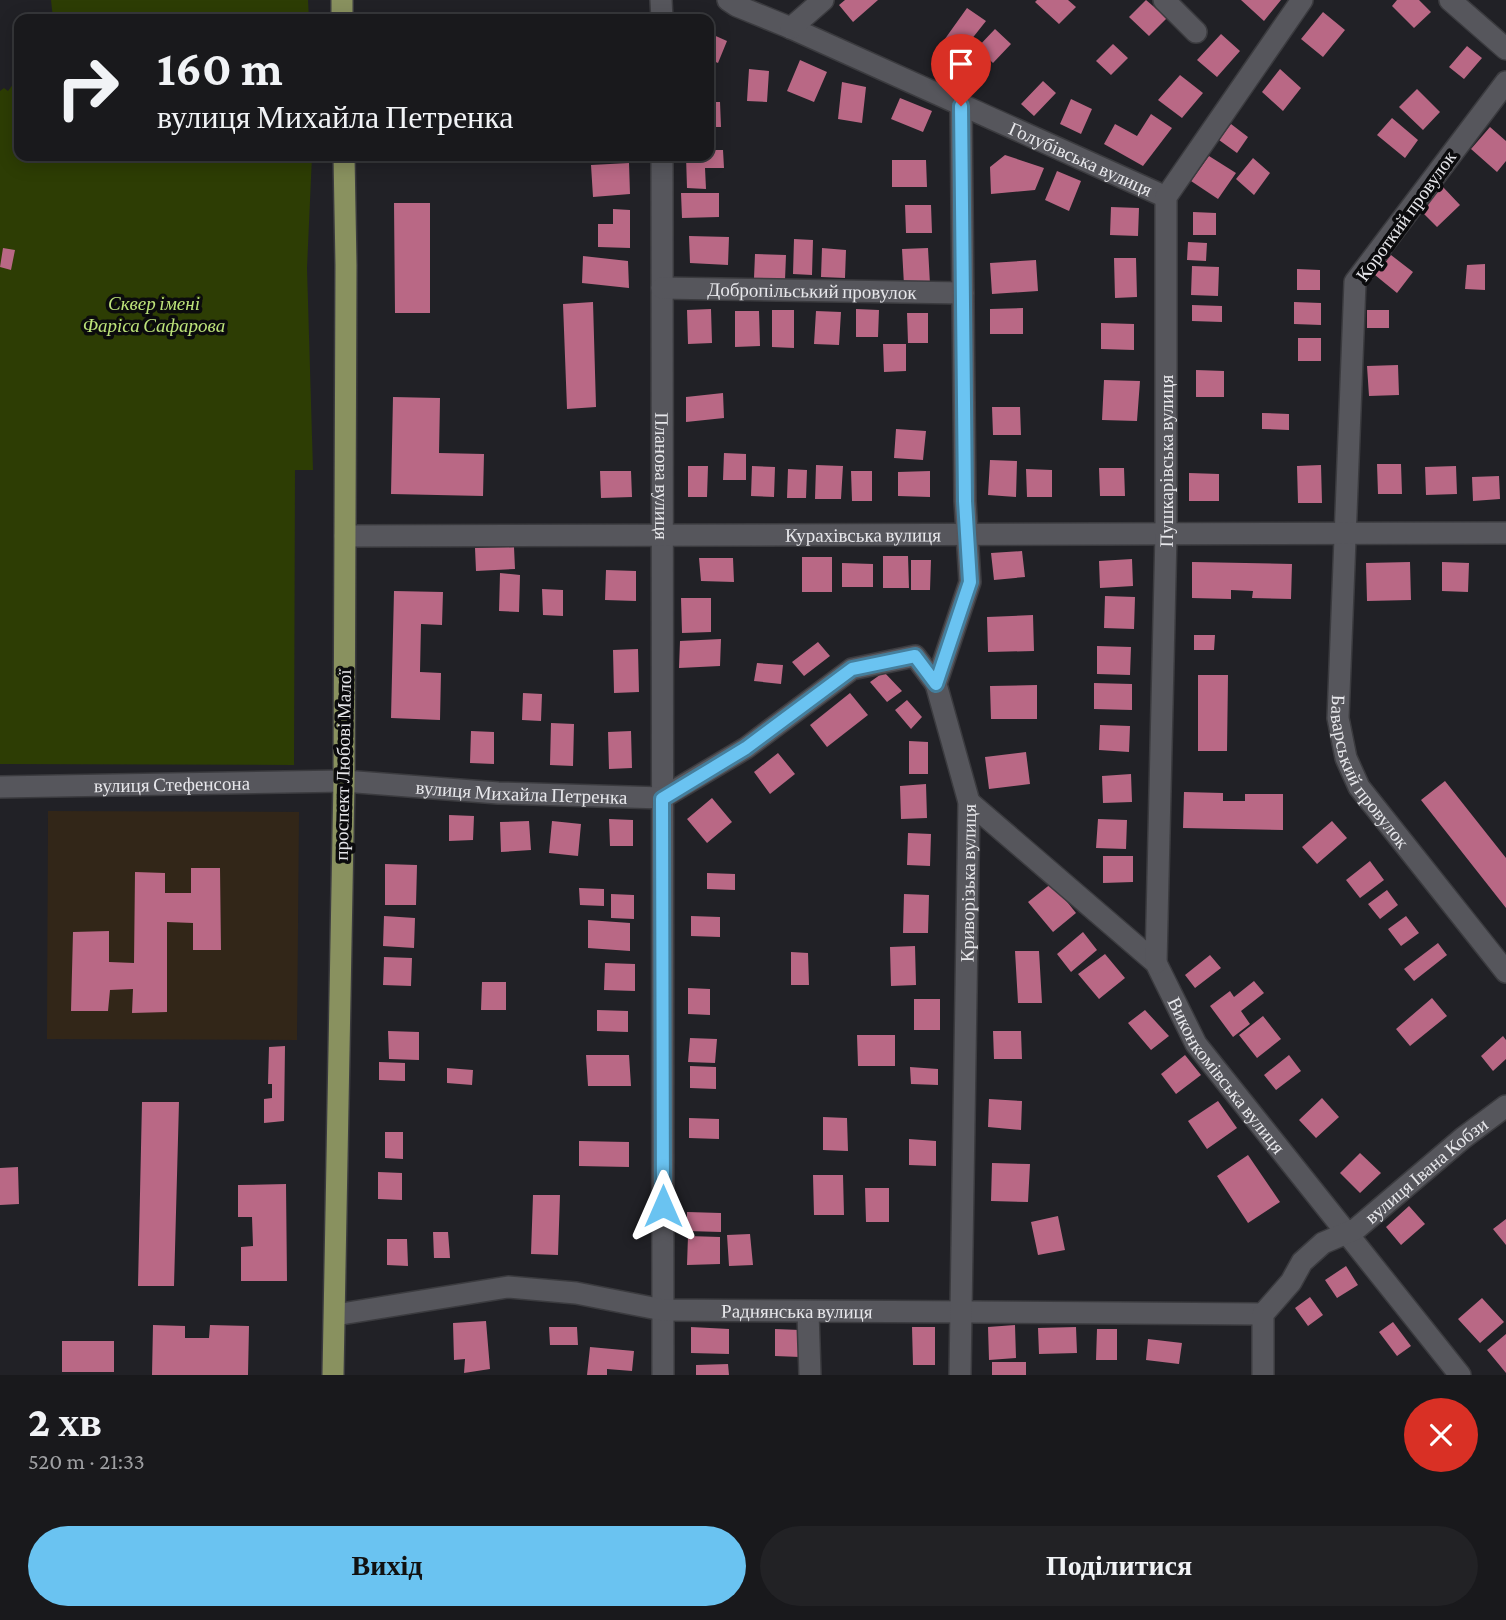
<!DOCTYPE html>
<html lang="uk">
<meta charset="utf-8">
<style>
body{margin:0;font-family:"Crimson Pro",serif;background:#222225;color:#f1f3f6;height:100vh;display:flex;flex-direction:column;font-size:26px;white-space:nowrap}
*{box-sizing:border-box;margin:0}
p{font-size:23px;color:#9fa0a3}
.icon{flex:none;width:38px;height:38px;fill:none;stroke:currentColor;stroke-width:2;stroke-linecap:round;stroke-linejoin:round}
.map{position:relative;height:1375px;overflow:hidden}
.panel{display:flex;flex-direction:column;background:#19191c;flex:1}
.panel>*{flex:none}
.top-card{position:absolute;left:14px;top:14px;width:700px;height:147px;border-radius:14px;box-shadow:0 4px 18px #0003,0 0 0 2px #37383b;background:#19191c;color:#f1f3f6;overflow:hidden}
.pin{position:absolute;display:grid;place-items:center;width:60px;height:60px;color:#fff;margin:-72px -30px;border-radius:50% 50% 50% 0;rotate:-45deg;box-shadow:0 0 7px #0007}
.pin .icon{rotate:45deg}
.me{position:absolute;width:77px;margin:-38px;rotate:0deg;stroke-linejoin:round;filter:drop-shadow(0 0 5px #0008)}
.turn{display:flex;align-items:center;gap:24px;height:147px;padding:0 28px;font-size:32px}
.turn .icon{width:91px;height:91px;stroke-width:2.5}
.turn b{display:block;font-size:49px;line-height:60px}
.round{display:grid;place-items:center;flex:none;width:74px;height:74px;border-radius:37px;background:#222225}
.summary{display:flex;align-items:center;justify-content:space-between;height:119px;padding:0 28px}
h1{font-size:42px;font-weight:800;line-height:52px}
.button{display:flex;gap:14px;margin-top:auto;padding:14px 28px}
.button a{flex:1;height:80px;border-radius:42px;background:#6ac3f1;color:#111;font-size:28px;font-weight:800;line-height:80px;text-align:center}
.button a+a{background:#222225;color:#f1f3f6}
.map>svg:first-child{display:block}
</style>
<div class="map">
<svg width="1506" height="1375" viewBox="0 0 1506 1375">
<rect width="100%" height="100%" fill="#212126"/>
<path fill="#322618" d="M 48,811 L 299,812 L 297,1040 L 47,1039 Z"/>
<path fill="#2d3d04" d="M 51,0 L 308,0 L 309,19 L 53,19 Z
M 19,76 L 19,156 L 312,156 L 307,268 L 313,470 L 295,470 L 294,765 L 0,764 L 0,91 L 4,88 L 8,91 Z"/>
<path fill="#b96885" d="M 845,0 L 878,0 L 853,22 L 839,5 Z
M 1037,0 L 1068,0 L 1076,7 L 1059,24 L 1035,2 Z
M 1146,0 L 1167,18 L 1149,36 L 1129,17 Z
M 1241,0 L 1281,0 L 1264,21 Z
M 1397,0 L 1419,0 L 1431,12 L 1414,28 L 1392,6 Z
M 967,8 L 986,21 L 959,55 L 942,43 Z
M 1323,12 L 1345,30 L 1323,57 L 1301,39 Z
M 487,15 L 487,19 L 393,19 L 393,16 Z
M 626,15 L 626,19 L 577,19 L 577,17 Z
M 995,29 L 1011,44 L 993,63 L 977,48 Z
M 709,33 L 727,41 L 718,63 L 709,59 Z
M 1221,34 L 1240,51 L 1217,77 L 1197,60 Z
M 1113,44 L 1128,58 L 1111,75 L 1096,61 Z
M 1467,46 L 1482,58 L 1464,79 L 1449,67 Z
M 800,60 L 827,72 L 814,102 L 787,91 Z
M 749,69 L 769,71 L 767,102 L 747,101 Z
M 1280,69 L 1301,88 L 1283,111 L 1262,92 Z
M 1180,75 L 1203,93 L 1182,118 L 1158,100 Z
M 1043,81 L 1056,93 L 1034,116 L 1021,104 Z
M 842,82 L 866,87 L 862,123 L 838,119 Z
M 1417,89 L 1440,112 L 1423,130 L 1399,107 Z
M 900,98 L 932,111 L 923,132 L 891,119 Z
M 1071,99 L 1092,109 L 1081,134 L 1060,124 Z
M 709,102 L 720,102 L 721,127 L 709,127 Z
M 1151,114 L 1172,128 L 1143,166 L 1104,144 L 1115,124 L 1137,136 Z
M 1392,118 L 1418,140 L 1405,158 L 1377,135 Z
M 1231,124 L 1248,137 L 1237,153 L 1219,140 Z
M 1490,127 L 1506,141 L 1506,161 L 1497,172 L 1471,149 Z
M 709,150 L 723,150 L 724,168 L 705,168 L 706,189 L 687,188 L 686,156 L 709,156 Z
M 1005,155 L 1044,168 L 1035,190 L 991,194 L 990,167 Z
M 1209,156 L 1236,173 L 1218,199 L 1191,181 Z
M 1253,158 L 1270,173 L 1254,195 L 1236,179 Z
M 892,160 L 926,160 L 927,187 L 892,187 Z
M 629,163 L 630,194 L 593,197 L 591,165 Z
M 1057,171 L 1081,181 L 1069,211 L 1045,200 Z
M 1443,187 L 1460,205 L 1437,227 L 1420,210 Z
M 681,193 L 719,193 L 719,217 L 682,218 Z
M 394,203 L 430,203 L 430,313 L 395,313 Z
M 905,205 L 931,205 L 932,233 L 906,233 Z
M 1111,207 L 1139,208 L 1138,236 L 1110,235 Z
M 613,209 L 630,210 L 630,248 L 598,247 L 598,224 L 613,224 Z
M 1193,212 L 1216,213 L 1216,235 L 1193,235 Z
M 689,236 L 729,237 L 728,265 L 690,263 Z
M 794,239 L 813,240 L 812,275 L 793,274 Z
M 1188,242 L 1207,243 L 1206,261 L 1187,260 Z
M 3,248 L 15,250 L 11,270 L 0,267 Z
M 822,248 L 846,250 L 845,278 L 821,277 Z
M 928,248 L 930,284 L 904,285 L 902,249 Z
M 755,254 L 786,255 L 785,280 L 754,278 Z
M 1391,255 L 1413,272 L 1397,293 L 1375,275 Z
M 583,256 L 628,261 L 629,288 L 582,283 Z
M 1114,258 L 1136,258 L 1137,297 L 1115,298 Z
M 1036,260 L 1038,291 L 992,294 L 990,263 Z
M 1485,264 L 1485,290 L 1465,289 L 1467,265 Z
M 1192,266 L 1219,267 L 1218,296 L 1191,295 Z
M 1297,269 L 1320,270 L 1320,290 L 1297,290 Z
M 593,302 L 596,407 L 567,409 L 563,304 Z
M 1294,302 L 1321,303 L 1321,325 L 1294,324 Z
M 1192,305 L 1222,306 L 1222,322 L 1192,321 Z
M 1023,308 L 1023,334 L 990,334 L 990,309 Z
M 711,309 L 712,343 L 688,344 L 687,310 Z
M 856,309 L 879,310 L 878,337 L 856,337 Z
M 772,310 L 794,310 L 794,348 L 772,347 Z
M 1367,310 L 1389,310 L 1389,328 L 1367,328 Z
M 735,311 L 759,311 L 760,346 L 735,347 Z
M 816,311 L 841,312 L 839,345 L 814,344 Z
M 907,313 L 928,313 L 928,343 L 908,343 Z
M 1101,323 L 1134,324 L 1134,350 L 1101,349 Z
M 1298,338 L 1321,338 L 1321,361 L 1298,361 Z
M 883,344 L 906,344 L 906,371 L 884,372 Z
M 1398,365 L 1399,395 L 1369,396 L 1367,366 Z
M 1196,370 L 1224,371 L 1224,397 L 1196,397 Z
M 1104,380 L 1140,381 L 1137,421 L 1102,420 Z
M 723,393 L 724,418 L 686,422 L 686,397 Z
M 393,397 L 440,398 L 439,453 L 484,454 L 483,496 L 391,494 Z
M 992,407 L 1020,407 L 1021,435 L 993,435 Z
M 1262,413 L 1289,414 L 1289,430 L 1262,429 Z
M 896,429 L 926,431 L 923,460 L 894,458 Z
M 724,453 L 746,454 L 746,480 L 723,480 Z
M 990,460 L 1017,461 L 1016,497 L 988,495 Z
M 1377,464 L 1401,464 L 1402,494 L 1378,494 Z
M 816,465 L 843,466 L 841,499 L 815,499 Z
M 1321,465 L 1322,503 L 1298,503 L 1297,466 Z
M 688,466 L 708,466 L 707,497 L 688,497 Z
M 752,466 L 775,467 L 774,497 L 751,496 Z
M 1456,466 L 1457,494 L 1426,495 L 1425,467 Z
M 1099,468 L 1124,468 L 1125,496 L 1100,496 Z
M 788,469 L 807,470 L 806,498 L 787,498 Z
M 1026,469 L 1052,470 L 1052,497 L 1027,497 Z
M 600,471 L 631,471 L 632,497 L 601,498 Z
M 851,471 L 872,471 L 872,501 L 852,501 Z
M 930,471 L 930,497 L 898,496 L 898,472 Z
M 1189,473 L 1219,474 L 1219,501 L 1189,501 Z
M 1499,476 L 1500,499 L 1473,501 L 1472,477 Z
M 514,547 L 515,569 L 476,571 L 475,548 Z
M 1022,551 L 1025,577 L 994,580 L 991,553 Z
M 883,556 L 908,556 L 909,588 L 883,588 Z
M 802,557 L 832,557 L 832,592 L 802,592 Z
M 699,558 L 733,558 L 734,582 L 701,581 Z
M 1132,559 L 1133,586 L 1100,588 L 1099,561 Z
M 911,560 L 931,560 L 930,590 L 911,590 Z
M 1192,562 L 1292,564 L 1291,599 L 1252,598 L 1253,591 L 1231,590 L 1231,599 L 1192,598 Z
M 1410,562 L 1411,600 L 1367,601 L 1366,563 Z
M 1442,562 L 1469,563 L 1468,592 L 1442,591 Z
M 842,563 L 873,564 L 873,587 L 842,587 Z
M 606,570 L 636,571 L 636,601 L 605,600 Z
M 500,573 L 520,575 L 519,612 L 499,611 Z
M 542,589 L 563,590 L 563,616 L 543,615 Z
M 394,591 L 443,592 L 442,625 L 421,624 L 420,672 L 441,673 L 440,720 L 391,718 Z
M 1105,596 L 1135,597 L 1134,629 L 1104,628 Z
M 681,598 L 711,598 L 711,632 L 682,633 Z
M 1033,615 L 1034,651 L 988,652 L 987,617 Z
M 1194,635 L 1215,635 L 1214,650 L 1194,650 Z
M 721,639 L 720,666 L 679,668 L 680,641 Z
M 818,642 L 830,656 L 804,676 L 792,662 Z
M 1097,646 L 1131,647 L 1130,675 L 1097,674 Z
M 638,649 L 639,692 L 614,693 L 613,650 Z
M 757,663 L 783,665 L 781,684 L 754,681 Z
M 884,672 L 902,691 L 887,702 L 870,682 Z
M 1198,675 L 1228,675 L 1227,751 L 1198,751 Z
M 1094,683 L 1132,684 L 1132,710 L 1094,709 Z
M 1037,685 L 1037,719 L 991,719 L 990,686 Z
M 523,693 L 542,694 L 541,721 L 522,720 Z
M 850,693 L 868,715 L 827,747 L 810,725 Z
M 907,700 L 922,717 L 911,729 L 895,710 Z
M 551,723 L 574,724 L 573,766 L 550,765 Z
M 1100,725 L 1130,726 L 1129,752 L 1099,750 Z
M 471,731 L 494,732 L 494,764 L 470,763 Z
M 631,731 L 632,768 L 609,769 L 608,732 Z
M 909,741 L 928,742 L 928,774 L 909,774 Z
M 1026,752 L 1030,784 L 989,789 L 985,757 Z
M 778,753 L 795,774 L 770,794 L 754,772 Z
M 1131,774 L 1132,802 L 1103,803 L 1102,776 Z
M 1445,781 L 1506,858 L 1506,908 L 1421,800 Z
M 926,784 L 927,818 L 901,819 L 900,786 Z
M 1184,792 L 1223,793 L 1223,801 L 1245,801 L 1245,794 L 1283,794 L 1283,830 L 1183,828 Z
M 712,798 L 732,822 L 707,843 L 687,819 Z
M 449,815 L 474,816 L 473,840 L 449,841 Z
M 609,819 L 633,820 L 633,846 L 610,846 Z
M 1098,819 L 1127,820 L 1126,849 L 1096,848 Z
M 529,821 L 531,850 L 501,852 L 500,822 Z
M 552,821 L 581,824 L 578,856 L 549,853 Z
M 1332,821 L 1347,838 L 1317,864 L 1302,847 Z
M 908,833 L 931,834 L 930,866 L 907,865 Z
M 1103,856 L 1133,856 L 1133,882 L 1103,883 Z
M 1370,861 L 1384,880 L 1360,898 L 1346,880 Z
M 385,864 L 417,865 L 416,905 L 385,905 Z
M 191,868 L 220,868 L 221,950 L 193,950 L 193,923 L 167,922 L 167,1012 L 132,1013 L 133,989 L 110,990 L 108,1011 L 71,1011 L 73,932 L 109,931 L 109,962 L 134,963 L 135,872 L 165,873 L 165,893 L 191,893 Z
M 707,873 L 735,874 L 735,890 L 707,889 Z
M 1052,883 L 1076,913 L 1053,932 L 1028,902 Z
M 579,888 L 604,889 L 604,906 L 580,905 Z
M 1387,890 L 1398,905 L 1380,919 L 1368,904 Z
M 611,894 L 634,895 L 634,919 L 611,918 Z
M 904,894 L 929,895 L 928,933 L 903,933 Z
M 384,916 L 415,918 L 414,948 L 383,946 Z
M 691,916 L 720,917 L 720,937 L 691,936 Z
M 1406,916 L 1419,933 L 1401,946 L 1388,929 Z
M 588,920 L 630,923 L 630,951 L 588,948 Z
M 1083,932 L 1097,950 L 1071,972 L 1057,954 Z
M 1438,943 L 1447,955 L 1414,981 L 1404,969 Z
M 915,946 L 916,985 L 891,986 L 890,947 Z
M 1015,951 L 1039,951 L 1042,1003 L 1018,1003 Z
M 791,952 L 808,953 L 809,985 L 791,985 Z
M 1105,954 L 1125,978 L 1099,999 L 1078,974 Z
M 1210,955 L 1221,968 L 1195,988 L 1185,975 Z
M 384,957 L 412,958 L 411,986 L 383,985 Z
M 605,963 L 635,964 L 635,991 L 604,990 Z
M 1254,981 L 1264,993 L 1241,1011 L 1250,1024 L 1233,1037 L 1210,1006 L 1230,991 L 1234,997 Z
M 482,982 L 506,982 L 506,1010 L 481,1010 Z
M 688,988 L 710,989 L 710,1015 L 688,1014 Z
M 1432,998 L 1447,1016 L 1410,1046 L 1396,1029 Z
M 914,999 L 940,999 L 940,1030 L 914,1030 Z
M 597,1010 L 628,1011 L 628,1032 L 597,1031 Z
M 1145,1010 L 1169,1036 L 1151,1050 L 1128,1023 Z
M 1263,1016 L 1281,1039 L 1257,1058 L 1239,1035 Z
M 388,1031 L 419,1032 L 419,1060 L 389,1059 Z
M 993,1031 L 1021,1031 L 1022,1059 L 994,1059 Z
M 857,1035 L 895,1035 L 895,1066 L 858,1066 Z
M 1503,1036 L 1506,1040 L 1506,1059 L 1493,1071 L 1481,1056 Z
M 690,1038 L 717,1039 L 715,1063 L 688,1062 Z
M 285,1046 L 284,1121 L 264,1123 L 264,1099 L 272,1098 L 272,1084 L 268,1084 L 269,1047 Z
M 586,1055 L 629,1055 L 631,1086 L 588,1086 Z
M 1185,1055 L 1201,1075 L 1176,1094 L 1161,1074 Z
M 1289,1055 L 1301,1071 L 1276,1090 L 1264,1075 Z
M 379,1062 L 405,1063 L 405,1081 L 379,1080 Z
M 690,1066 L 716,1067 L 716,1089 L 690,1088 Z
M 910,1067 L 938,1069 L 938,1085 L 911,1084 Z
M 447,1068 L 473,1070 L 472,1085 L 447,1083 Z
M 1322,1098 L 1339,1117 L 1316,1138 L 1299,1120 Z
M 989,1099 L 1022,1101 L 1021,1130 L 988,1127 Z
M 1218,1101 L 1237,1128 L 1207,1149 L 1188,1121 Z
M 142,1102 L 179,1102 L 174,1286 L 138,1286 Z
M 823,1117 L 847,1118 L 848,1151 L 823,1150 Z
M 689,1118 L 719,1119 L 719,1139 L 689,1138 Z
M 385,1132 L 403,1132 L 403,1159 L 385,1158 Z
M 909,1139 L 936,1141 L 936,1166 L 909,1165 Z
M 579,1141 L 629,1142 L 629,1167 L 579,1166 Z
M 1360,1153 L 1381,1173 L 1360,1193 L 1340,1173 Z
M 1248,1155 L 1280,1202 L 1248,1223 L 1217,1176 Z
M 992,1163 L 1030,1164 L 1028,1202 L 991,1201 Z
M 18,1167 L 19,1204 L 0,1205 L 0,1168 Z
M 378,1172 L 402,1173 L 402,1200 L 378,1199 Z
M 813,1175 L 843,1175 L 844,1215 L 814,1215 Z
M 286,1184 L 287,1281 L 241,1281 L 241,1247 L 253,1246 L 252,1217 L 238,1217 L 238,1185 Z
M 865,1188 L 889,1188 L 889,1222 L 866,1222 Z
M 533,1195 L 560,1195 L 558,1255 L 531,1254 Z
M 1409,1206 L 1425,1224 L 1401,1245 L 1386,1227 Z
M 687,1212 L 721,1213 L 721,1232 L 687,1231 Z
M 1058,1216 L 1065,1250 L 1038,1255 L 1031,1222 Z
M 1506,1219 L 1506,1245 L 1493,1229 Z
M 433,1232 L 448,1232 L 450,1258 L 434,1258 Z
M 750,1234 L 753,1265 L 729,1266 L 727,1235 Z
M 688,1236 L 720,1237 L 720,1264 L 687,1265 Z
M 387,1239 L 407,1239 L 408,1266 L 387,1265 Z
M 1346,1266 L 1358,1285 L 1337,1298 L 1325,1280 Z
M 1310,1297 L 1323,1315 L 1308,1326 L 1295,1308 Z
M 1482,1298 L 1504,1322 L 1480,1343 L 1458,1319 Z
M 486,1321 L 490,1369 L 464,1373 L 465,1359 L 454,1360 L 453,1323 Z
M 1393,1322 L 1411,1346 L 1397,1356 L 1379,1332 Z
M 153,1325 L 185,1326 L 185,1338 L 209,1338 L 210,1325 L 249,1326 L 248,1375 L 152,1375 Z
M 1015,1325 L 1016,1358 L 989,1360 L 988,1327 Z
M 549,1327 L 577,1327 L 578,1345 L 550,1345 Z
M 691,1327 L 729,1329 L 729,1354 L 691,1353 Z
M 912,1327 L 935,1327 L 935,1365 L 913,1365 Z
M 1076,1327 L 1077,1353 L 1039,1354 L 1038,1328 Z
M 775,1329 L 800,1330 L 800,1357 L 775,1356 Z
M 1097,1329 L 1117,1329 L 1117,1360 L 1096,1360 Z
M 1506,1334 L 1506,1373 L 1487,1350 Z
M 1148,1339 L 1182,1343 L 1179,1364 L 1146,1360 Z
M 62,1341 L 114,1341 L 114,1372 L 62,1372 Z
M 590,1347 L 634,1351 L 632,1371 L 607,1369 L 607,1375 L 587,1375 Z
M 992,1362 L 1026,1362 L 1026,1375 L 992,1375 Z
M 728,1364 L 729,1375 L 696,1375 L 696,1365 Z"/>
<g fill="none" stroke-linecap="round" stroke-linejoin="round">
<g stroke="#3b3b3f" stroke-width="24">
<g id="minor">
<path d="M 661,0 L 662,19"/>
<path id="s1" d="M 728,0 L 737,6 L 791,28 L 1166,197"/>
<path d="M 1164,0 L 1196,32"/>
<path d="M 1450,0 L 1506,49"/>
<path d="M 791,28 L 823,0"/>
<path id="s2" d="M 1506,82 L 1355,282 L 1338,718 L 1346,758 L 1359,787 L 1506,972"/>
<path id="s3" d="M 662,156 L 663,1375"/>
<path id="s4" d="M 662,288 L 963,293"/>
<path id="s5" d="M 345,536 L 1506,533"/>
<path id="s6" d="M 0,787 L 344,781 L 498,793 L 662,798 L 746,748 L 852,669 L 915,656 L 936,684"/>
<path id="s7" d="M 969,802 L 1156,963 L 1196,1044 L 1460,1375"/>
<path id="s8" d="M 1156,963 L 1166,533 L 1166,197 L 1302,0"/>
<path d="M 808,1312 L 810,1375"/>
<path id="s9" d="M 335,1315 L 508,1287 L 576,1293 L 663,1310 L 1263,1314"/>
<path id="s10" d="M 960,1375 L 969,802 L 936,684 L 970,582 L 965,501 L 961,106"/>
<path id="s11" d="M 1263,1375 L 1263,1314 L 1291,1282 L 1302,1262 L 1323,1243 L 1356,1229 L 1463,1138 L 1506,1106"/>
</g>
</g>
<g stroke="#3b3b3f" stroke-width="24">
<path id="major" d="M 342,0 L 342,19
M 333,1375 L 344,781 L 346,265 L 344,156"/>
</g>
<use href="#minor" stroke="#56565c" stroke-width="21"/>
<use href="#major" stroke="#89915f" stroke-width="21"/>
</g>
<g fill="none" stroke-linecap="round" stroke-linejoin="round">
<g stroke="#457f9d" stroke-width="18">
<path id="route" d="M 663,1206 L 662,799 L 746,748 L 852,669 L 915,656 L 936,684 L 970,582 L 965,501 L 961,106"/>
</g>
<use href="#route" stroke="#6ac3f1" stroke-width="12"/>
</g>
<g text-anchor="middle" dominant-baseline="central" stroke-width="7" stroke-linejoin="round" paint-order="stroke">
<g font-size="19" fill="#e7e7eb" stroke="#0b0b0d">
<text stroke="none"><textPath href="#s1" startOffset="387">Голубівська вулиця</textPath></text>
<text transform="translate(1406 216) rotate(-54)">Короткий провулок</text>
<text stroke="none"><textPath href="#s4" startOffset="150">Добропільський провулок</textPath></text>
<text stroke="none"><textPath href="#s8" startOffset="502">Пушкарівська вулиця</textPath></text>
<text stroke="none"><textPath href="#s3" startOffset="320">Планова вулиця</textPath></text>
<text stroke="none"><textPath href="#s5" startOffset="518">Курахівська вулиця</textPath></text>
<text transform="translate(343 765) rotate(-89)">проспект Любові Малої</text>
<text stroke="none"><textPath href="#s2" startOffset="749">Баварський провулок</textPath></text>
<text stroke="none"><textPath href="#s6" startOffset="172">вулиця Стефенсона</textPath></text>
<text stroke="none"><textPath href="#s6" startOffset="522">вулиця Михайла Петренка</textPath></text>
<text stroke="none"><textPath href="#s10" startOffset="492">Криворізька вулиця</textPath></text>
<text stroke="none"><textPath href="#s7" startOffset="380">Виконкомівська вулиця</textPath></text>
<text stroke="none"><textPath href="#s11" startOffset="282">вулиця Івана Кобзи</textPath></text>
<text stroke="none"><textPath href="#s9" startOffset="466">Раднянська вулиця</textPath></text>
</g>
<g font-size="19" font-style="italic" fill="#bde37a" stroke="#0b0b0d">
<text x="154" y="303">Сквер імені<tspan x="154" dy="22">Фаріса Сафарова</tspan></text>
</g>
</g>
</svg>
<div class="pin" style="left:961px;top:106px;background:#d93025"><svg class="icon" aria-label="arrive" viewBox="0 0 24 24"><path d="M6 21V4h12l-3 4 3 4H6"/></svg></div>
<svg class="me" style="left:663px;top:1206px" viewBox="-20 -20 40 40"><path d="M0-17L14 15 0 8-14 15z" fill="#6ac3f1" stroke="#fff" stroke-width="4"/></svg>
<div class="top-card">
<div class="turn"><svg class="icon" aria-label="right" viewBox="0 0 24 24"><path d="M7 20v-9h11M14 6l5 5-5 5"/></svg><div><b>160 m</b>вулиця Михайла Петренка</div></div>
</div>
</div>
<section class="panel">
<div class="summary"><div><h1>2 хв</h1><p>520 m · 21:33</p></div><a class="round" style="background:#d93025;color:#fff"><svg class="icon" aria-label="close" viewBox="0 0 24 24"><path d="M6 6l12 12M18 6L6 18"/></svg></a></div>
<div class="button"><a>Вихід</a><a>Поділитися</a></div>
</section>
